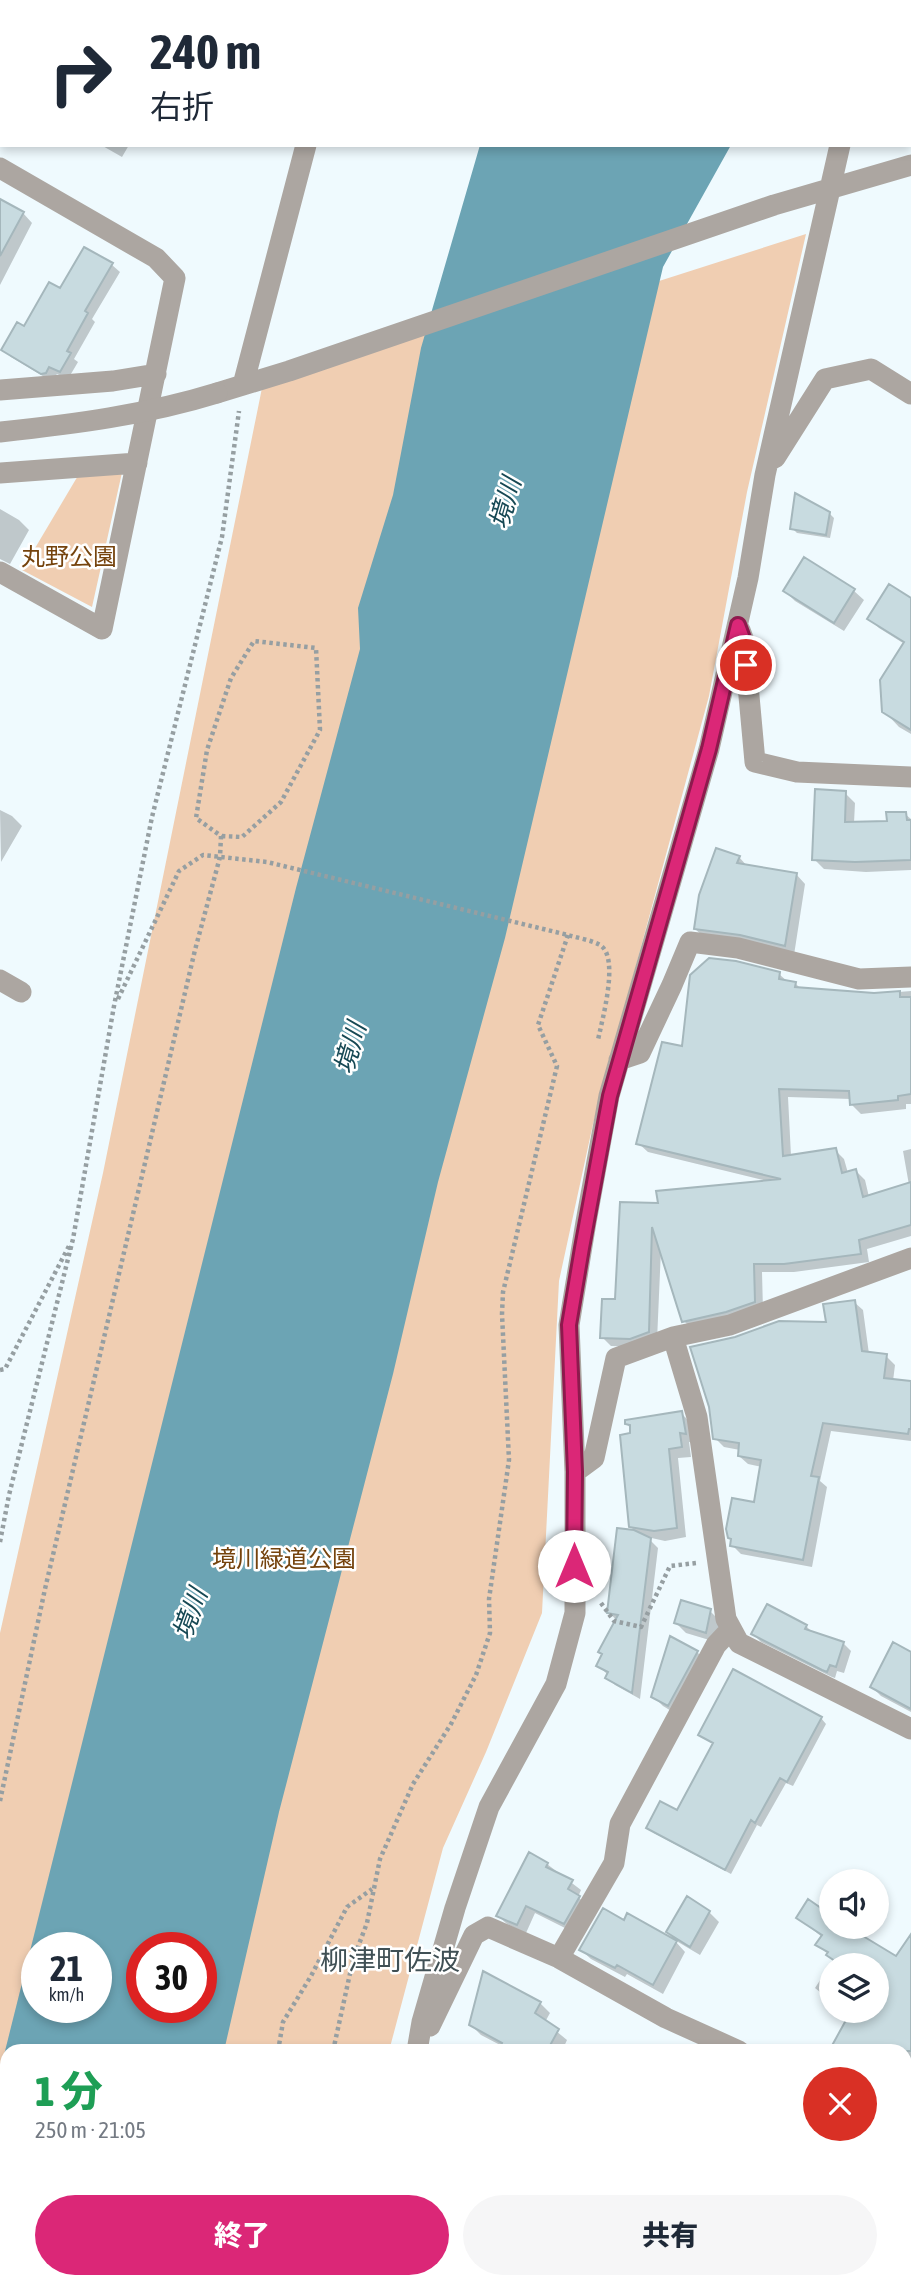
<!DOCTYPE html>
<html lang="ja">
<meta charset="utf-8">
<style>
body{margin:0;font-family:"Asap Condensed","Noto Sans JP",sans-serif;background:#f6f6f7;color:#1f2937;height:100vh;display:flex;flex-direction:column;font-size:26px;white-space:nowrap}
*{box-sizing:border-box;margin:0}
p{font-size:23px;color:#747a83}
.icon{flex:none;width:38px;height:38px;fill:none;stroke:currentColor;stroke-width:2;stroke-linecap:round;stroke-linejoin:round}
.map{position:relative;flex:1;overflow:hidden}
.drawer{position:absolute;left:0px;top:2044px;width:912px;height:245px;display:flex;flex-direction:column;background:#fff;border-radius:21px 21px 0 0;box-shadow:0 4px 10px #0003}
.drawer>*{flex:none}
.banner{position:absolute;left:0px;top:0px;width:912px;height:147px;box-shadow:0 4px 10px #0003;background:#fff;color:#1f2937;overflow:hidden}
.buttons{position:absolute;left:819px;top:1869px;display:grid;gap:14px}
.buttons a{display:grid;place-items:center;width:70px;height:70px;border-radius:50%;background:#fff;box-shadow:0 4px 10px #0003;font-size:35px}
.speed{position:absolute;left:21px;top:1932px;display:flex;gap:14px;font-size:35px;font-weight:700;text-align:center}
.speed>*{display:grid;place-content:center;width:91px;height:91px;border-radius:50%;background:#fff;box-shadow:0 4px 10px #0003;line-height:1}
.speed small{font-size:18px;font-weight:400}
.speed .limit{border:10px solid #d22;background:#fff;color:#111}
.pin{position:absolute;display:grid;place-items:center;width:60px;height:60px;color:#fff;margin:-30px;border:4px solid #fff;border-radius:50%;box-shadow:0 2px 7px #0007}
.me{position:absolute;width:77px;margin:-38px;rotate:0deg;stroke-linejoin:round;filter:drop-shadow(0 0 5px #0008)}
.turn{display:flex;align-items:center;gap:24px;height:147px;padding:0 35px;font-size:32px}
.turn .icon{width:91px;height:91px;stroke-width:2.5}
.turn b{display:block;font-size:49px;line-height:60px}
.round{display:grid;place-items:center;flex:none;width:74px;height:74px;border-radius:37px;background:#f6f6f7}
.headline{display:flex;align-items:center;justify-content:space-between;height:119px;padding:0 35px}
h1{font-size:42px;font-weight:800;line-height:52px;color:#1e9e55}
.primary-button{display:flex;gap:14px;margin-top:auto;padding:14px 35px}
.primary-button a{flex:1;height:80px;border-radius:42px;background:#db2777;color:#fff;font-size:28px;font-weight:800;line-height:80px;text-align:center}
.primary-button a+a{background:#f6f6f7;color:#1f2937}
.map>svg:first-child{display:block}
</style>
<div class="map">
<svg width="911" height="2289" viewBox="0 0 911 2289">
<rect width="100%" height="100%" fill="#effafe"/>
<path fill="#f0ceb2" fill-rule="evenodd" d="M 806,234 L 747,492 L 709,696 L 593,1124 L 559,1281 L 542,1613 L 486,1752 L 443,1848 L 389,2051 L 7,2051 L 7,2282 L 328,2282 L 326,2289 L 0,2289 L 0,1633 L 103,1173 L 263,383 L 418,335 L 581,306 ZM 37,1948 L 96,1948 L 96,2007 L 37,2007 ZM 142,1948 L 201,1948 L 201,2007 L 142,2007 Z
M 123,468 L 92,607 L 22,570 L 79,474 Z"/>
<path fill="#6ca4b4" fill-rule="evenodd" d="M 550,0 L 812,0 L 549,2 Z
M 480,145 L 731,145 L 663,267 L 505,938 L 438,1182 L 393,1374 L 279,1812 L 224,2051 L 7,2051 L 7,2282 L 171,2282 L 170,2289 L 0,2289 L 0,2071 L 296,888 L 360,649 L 358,608 L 393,495 L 421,348 ZM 37,1948 L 96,1948 L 96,2007 L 37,2007 ZM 142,1948 L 201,1948 L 201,2007 L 142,2007 Z"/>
<path fill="#0003" d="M 146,0 L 159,0 L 162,2 L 145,2 Z
M 101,145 L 129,145 L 122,157 Z
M 0,201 L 23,213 L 32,223 L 0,285 Z
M 112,265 L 120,272 L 92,319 L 95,322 L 74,359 L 78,362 L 68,379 L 57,374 L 53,380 L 51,381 L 11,357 L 3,350 L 61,290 Z
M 0,509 L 19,520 L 29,530 L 10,564 L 0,559 Z
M 829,513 L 834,518 L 830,538 L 797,533 L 792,528 Z
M 785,591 L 854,591 L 864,600 L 844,631 L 795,601 Z
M 911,600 L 911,648 L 879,628 L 870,619 Z
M 911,680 L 911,734 L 899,727 L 884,711 Z
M 845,793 L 855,803 L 854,823 L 889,822 L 905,814 L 911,819 L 911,870 L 866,872 L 824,869 L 814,859 Z
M 0,810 L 12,816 L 22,826 L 1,862 Z
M 739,857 L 748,867 L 796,874 L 805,884 L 794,955 L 705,938 L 695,929 Z
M 779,974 L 788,982 L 795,983 L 801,989 L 874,994 L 911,991 L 911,1104 L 906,1104 L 906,1109 L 861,1114 L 852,1105 L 851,1099 L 788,1097 L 791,1156 L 835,1150 L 844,1159 L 848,1173 L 856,1171 L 865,1180 L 869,1197 L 909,1185 L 903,1151 L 911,1149 L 911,1236 L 867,1249 L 869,1262 L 794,1272 L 762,1272 L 763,1311 L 693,1330 L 684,1321 L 661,1249 L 657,1341 L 640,1347 L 611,1346 L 602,1337 L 660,1205 L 767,1181 L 648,1152 L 638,1143 L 683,1048 Z
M 854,1302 L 863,1310 L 869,1354 L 886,1356 L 895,1365 L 893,1381 L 911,1383 L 911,1441 L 831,1431 L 820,1481 L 827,1487 L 812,1567 L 741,1554 L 732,1545 L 756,1504 L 762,1467 L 748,1464 L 739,1456 L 740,1450 L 724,1447 L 715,1438 L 828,1324 Z
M 681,1413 L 691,1423 L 695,1443 L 689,1442 L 691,1457 L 678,1458 L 686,1537 L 665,1541 L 647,1537 L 658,1548 L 640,1699 L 615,1685 L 607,1677 L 608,1675 L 598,1665 L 617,1621 L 609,1612 L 636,1532 L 630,1526 L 632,1435 L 632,1429 L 626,1424 Z
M 710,1611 L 720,1621 L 716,1642 L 686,1633 L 676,1623 Z
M 806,1626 L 814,1634 L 843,1643 L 851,1651 L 844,1673 L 837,1671 L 835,1678 L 832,1677 L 761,1642 L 753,1634 Z
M 697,1652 L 707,1662 L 678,1715 L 663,1706 L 653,1696 Z
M 911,1654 L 911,1712 L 881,1696 L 872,1687 Z
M 821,1718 L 826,1724 L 793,1786 L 786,1783 L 761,1827 L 757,1825 L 731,1874 L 654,1833 L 648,1828 L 677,1813 L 714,1745 L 700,1734 Z
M 547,1864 L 581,1890 L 578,1897 L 588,1906 L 573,1932 L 535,1913 L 526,1933 L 507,1924 L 498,1916 Z
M 848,1871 L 865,1881 L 842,1881 Z
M 877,1889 L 885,1897 L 877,1910 Z
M 831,1898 L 831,1927 L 866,1927 L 860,1936 L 896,1959 L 911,1937 L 911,2119 L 905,2114 L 905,2051 L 831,2051 L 851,2014 L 846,2011 L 877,2011 L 877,1965 L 831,1965 L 831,2001 L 815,1988 L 833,1960 L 818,1944 L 822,1937 L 798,1918 L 823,1911 Z
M 709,1912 L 719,1922 L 700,1955 L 678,1942 L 668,1932 Z
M 624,1922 L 676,1942 L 685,1952 L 663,1994 L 627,1974 L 625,1977 L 591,1959 L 581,1950 Z
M 540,2003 L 550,2013 L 545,2022 L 567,2040 L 562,2051 L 506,2051 L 502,2046 L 481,2035 L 471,2025 Z
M 905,2160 L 911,2164 L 911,2289 L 905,2289 L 895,2282 L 905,2282 Z
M 374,2282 L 457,2282 L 454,2289 L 374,2289 L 371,2287 Z
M 473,2282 L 531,2282 L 528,2289 L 499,2289 L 487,2283 L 485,2288 Z
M 569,2282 L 623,2282 L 620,2289 L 572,2289 L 568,2285 Z"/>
<path fill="#c8dbe0" stroke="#a5b7bc" stroke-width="2" d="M 0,199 L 24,212 L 0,256 Z
M 84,247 L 113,263 L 85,311 L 88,313 L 67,351 L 71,353 L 60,372 L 49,367 L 46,373 L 41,374 L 1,350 L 17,322 L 24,326 L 49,282 L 60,288 Z
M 795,493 L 830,512 L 826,535 L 790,529 Z
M 804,557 L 855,589 L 834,623 L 783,591 Z
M 889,584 L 911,598 L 911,730 L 882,712 L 880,680 L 904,642 L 867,619 Z
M 815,789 L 846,791 L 845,822 L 887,821 L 886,812 L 906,812 L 907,820 L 911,820 L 911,860 L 855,862 L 812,860 Z
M 716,848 L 740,856 L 737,863 L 797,873 L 785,946 L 740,935 L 694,929 L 699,895 Z
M 709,958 L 736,961 L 780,972 L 779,979 L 796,982 L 795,987 L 874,993 L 900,991 L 900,997 L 911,997 L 911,1094 L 898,1096 L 898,1100 L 850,1105 L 849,1091 L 779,1089 L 783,1156 L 836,1148 L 842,1173 L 856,1169 L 863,1197 L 911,1182 L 911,1225 L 859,1240 L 861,1254 L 784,1264 L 754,1264 L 755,1302 L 726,1312 L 682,1322 L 652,1227 L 649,1332 L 630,1339 L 600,1338 L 602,1299 L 615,1299 L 620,1202 L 658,1203 L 656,1191 L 781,1179 L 636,1144 L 662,1042 L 682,1046 L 690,975 Z
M 855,1300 L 862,1351 L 887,1354 L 884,1378 L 911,1381 L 911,1429 L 909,1429 L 908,1434 L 823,1423 L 811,1476 L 819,1477 L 803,1560 L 730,1546 L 731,1539 L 728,1538 L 726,1529 L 732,1498 L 754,1502 L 761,1460 L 738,1456 L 739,1443 L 713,1439 L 709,1407 L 690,1347 L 735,1337 L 779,1321 L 826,1322 L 823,1304 Z
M 682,1411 L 686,1434 L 680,1433 L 682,1447 L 669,1449 L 677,1528 L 654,1531 L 629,1527 L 620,1435 L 630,1433 L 630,1425 L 625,1424 L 625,1420 Z
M 617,1528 L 634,1530 L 651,1538 L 632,1693 L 605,1678 L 608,1672 L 596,1666 L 602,1654 L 598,1652 L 618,1615 L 607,1613 Z
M 681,1600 L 711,1609 L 706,1633 L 674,1623 Z
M 767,1604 L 807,1625 L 805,1629 L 844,1642 L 836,1667 L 830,1665 L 827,1672 L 822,1670 L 751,1634 Z
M 670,1636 L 698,1651 L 668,1706 L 651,1697 Z
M 893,1642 L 911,1652 L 911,1709 L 870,1687 Z
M 733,1669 L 822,1717 L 787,1782 L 780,1778 L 755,1823 L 751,1820 L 725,1870 L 646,1828 L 660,1801 L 677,1810 L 713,1743 L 698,1735 Z
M 529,1852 L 548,1863 L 546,1867 L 573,1880 L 568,1889 L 580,1896 L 564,1924 L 526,1906 L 517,1925 L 496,1916 Z
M 687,1896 L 710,1911 L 690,1947 L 666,1932 Z
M 808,1899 L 831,1915 L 831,1927 L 848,1927 L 896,1956 L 911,1934 L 911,2051 L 829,2051 L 851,2011 L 877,2011 L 877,1965 L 841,1965 L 826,1955 L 828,1952 L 815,1945 L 822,1935 L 796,1918 Z
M 603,1908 L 624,1920 L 627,1913 L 677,1941 L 653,1985 L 617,1965 L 615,1968 L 579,1950 Z
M 483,1971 L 541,2002 L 535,2013 L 559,2029 L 547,2051 L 498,2051 L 502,2043 L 469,2025 Z"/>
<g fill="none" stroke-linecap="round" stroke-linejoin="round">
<path stroke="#969fa2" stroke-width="4.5" stroke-dasharray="3.5 3.5" stroke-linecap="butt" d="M 118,999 L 179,871 L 203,855 L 267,862 L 568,935 C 578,938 591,940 600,945 C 620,957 602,1020 598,1040
M 0,1370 L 5,1369 L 69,1246
M 0,1542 L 9,1495 L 73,1239 L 114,1006 L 152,817 L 222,537 L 239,411
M 601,1603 L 614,1621 L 641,1627 L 670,1566 L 696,1563
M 0,1801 L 45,1589 L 195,950 L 220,857 L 221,836 L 196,818 L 207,750 L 231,678 L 254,641 L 316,648 L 320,730 L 281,802 L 242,837 L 221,836
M 278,2051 L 283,2022 L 311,1976 L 347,1907 L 372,1889
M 333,2051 L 353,1960 L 367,1923 L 380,1859 L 413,1784 L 451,1724 L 476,1675 L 490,1633 L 489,1599 L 509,1460 L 502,1314 L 503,1292 L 557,1066 L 538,1025 L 568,935
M 219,2289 L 220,2282
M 280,2289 L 281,2282"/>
<path stroke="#aca6a1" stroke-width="21" d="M 47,2 L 48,0
M 338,2 L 338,0
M 910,69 L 911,69
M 0,86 L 2,83
M 0,168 L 156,258 L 175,278 L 102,629 L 0,572
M 243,385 L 306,145
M 0,390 L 113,381 L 156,374
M 217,393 L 289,371 L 774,205 L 911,165
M 775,458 L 825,379 L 871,369 L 911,394
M 0,473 L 137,463
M 740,630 L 744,641 L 755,762 L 797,772 L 911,777
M 0,980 L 21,992
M 619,1060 L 640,1053 L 672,985 L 690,942 L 738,948 L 859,979 L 911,977
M 673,1337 L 697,1417 L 726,1619 L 739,1643 L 911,1729
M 575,1472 L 594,1458 L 616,1358 L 673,1337 L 730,1325 L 911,1258
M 559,1958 L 614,1863 L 620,1824 L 716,1645 L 731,1629
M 430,2026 L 474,1935 L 488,1927 L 559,1958 L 666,2018 L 739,2051
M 417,2051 L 422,2022 L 455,1908 L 489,1807 L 556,1684 L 575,1613 L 575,1472 L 569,1325 L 586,1222 L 609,1096 L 709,749 L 748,578 L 765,475 L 840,145
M 905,2127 L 911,2130
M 682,2282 L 697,2289
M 343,2289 L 346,2282
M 531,2289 L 534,2282
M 764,2289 L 770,2282"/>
<path stroke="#aca6a1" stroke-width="21" d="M 0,432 C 74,424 146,415 217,393"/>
</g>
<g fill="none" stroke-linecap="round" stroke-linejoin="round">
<g stroke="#8e194d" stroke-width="18">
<path id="route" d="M 574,1566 L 575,1472 L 569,1325 L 582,1248 L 610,1096 L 709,749 L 738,625 L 744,641 L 746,665"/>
</g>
<use href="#route" stroke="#db2777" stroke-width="12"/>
</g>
<g text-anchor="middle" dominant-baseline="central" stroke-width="5" stroke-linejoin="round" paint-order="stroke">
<g font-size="24" fill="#75430d" stroke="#fff">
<text x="69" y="556">丸野公園</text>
<text x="284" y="1558">境川緑道公園</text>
</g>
<g font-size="26" font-style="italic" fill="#164854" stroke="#fff">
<text transform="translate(505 503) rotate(-74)">境川</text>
<text transform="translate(350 1048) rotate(-74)">境川</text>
<text transform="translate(190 1614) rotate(-70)">境川</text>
</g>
<g font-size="28" fill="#405055" stroke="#fff">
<text x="390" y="1960">柳津町佐波</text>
</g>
</g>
</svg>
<div class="buttons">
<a><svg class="icon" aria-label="sound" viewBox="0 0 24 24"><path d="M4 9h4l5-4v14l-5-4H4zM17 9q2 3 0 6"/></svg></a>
<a><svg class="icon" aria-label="layers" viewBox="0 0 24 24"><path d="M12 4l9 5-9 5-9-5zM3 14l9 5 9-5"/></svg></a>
</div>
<div class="speed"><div>21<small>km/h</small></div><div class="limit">30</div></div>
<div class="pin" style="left:746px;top:665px;background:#d93025"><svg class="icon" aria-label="arrive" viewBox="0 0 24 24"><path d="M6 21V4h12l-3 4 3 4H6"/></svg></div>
<svg class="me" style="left:574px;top:1566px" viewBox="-20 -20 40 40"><circle r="19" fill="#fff"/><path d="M0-13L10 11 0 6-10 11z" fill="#db2777"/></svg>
<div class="banner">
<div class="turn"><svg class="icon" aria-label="right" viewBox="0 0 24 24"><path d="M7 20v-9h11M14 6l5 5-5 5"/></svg><div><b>240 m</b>右折</div></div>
</div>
<section class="drawer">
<div class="headline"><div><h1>1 分</h1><p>250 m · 21:05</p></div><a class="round" style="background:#d93025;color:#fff"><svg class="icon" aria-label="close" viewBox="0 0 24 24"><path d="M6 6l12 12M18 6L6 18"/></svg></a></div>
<div class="primary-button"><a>終了</a><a>共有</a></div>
</section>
</div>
